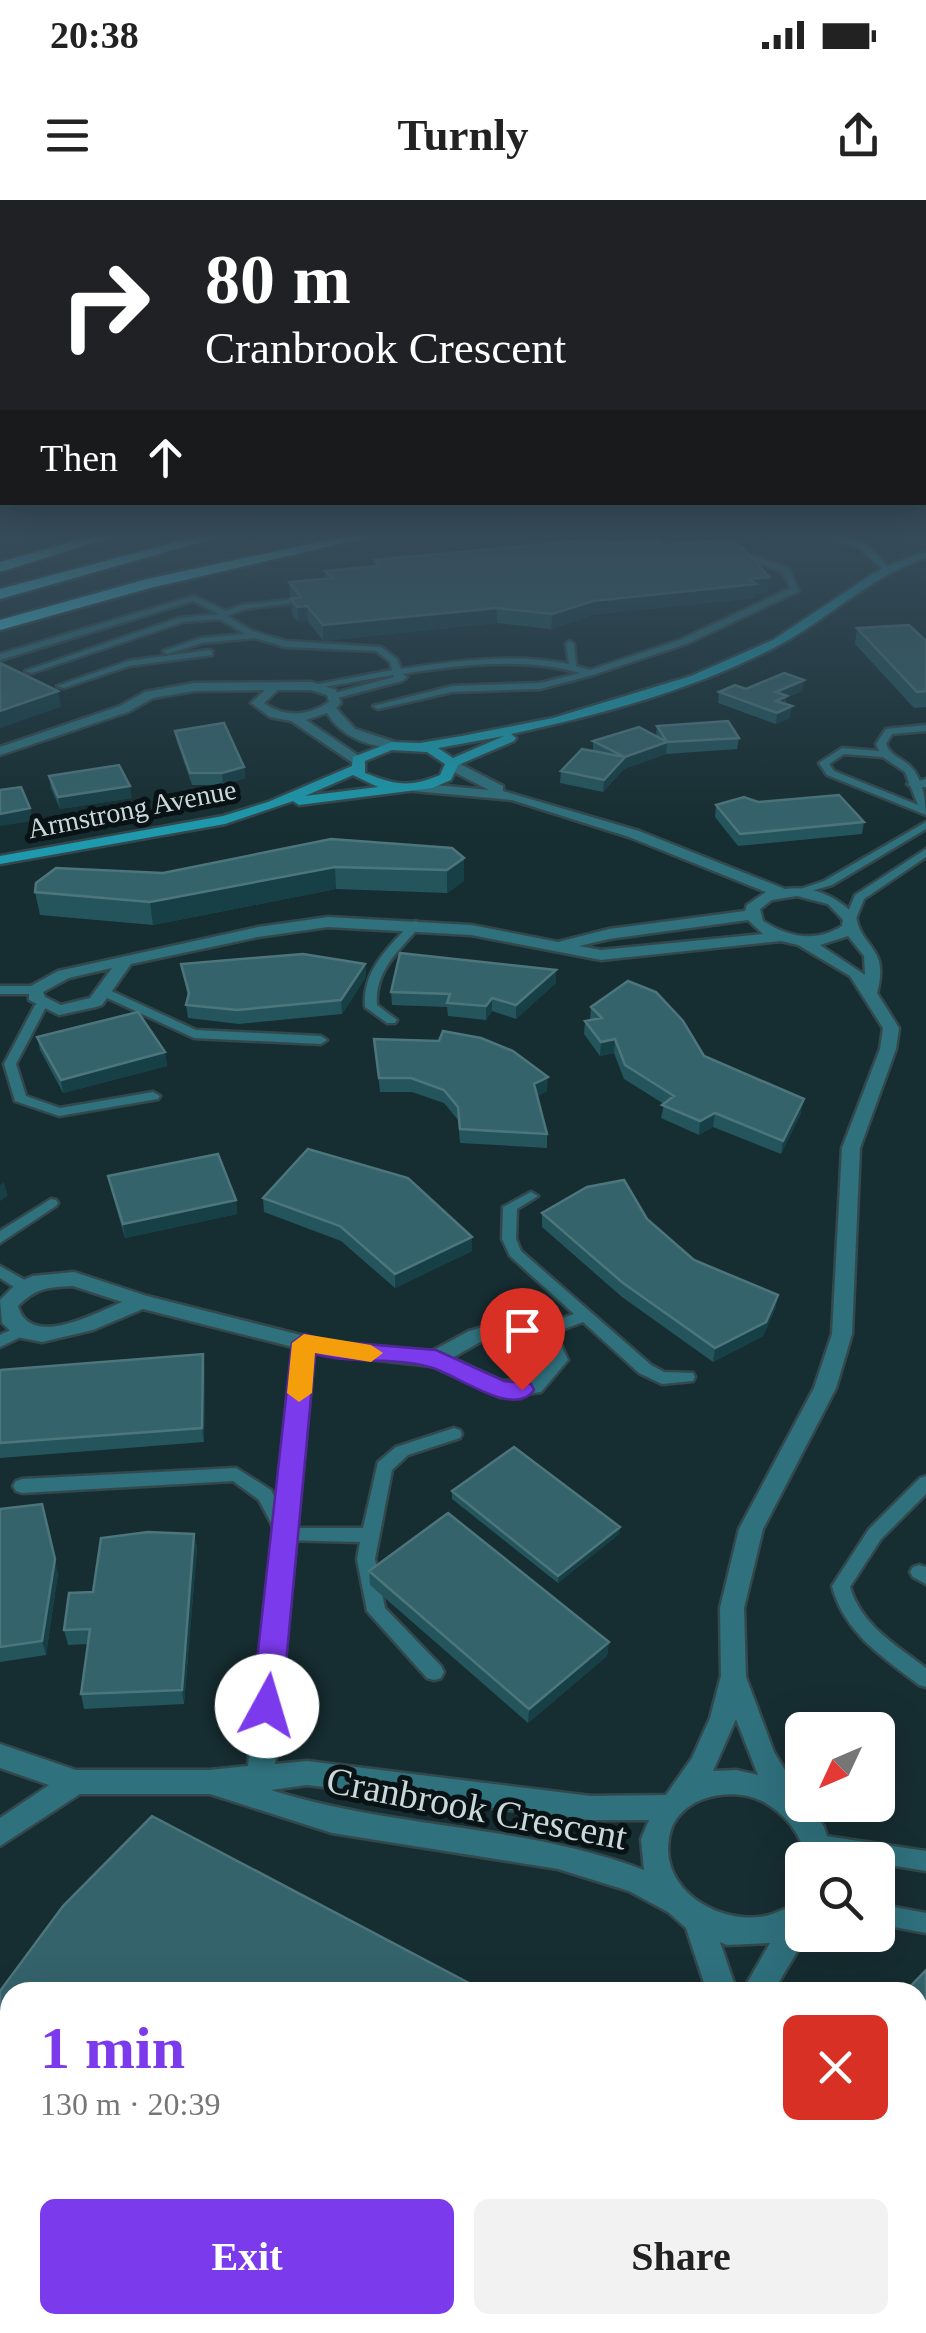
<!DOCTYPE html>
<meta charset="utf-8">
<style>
body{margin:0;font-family:"Times New Roman",serif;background:#f2f2f2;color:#222;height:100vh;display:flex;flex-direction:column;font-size:38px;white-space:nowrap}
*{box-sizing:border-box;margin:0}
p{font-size:32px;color:#767676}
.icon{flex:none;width:55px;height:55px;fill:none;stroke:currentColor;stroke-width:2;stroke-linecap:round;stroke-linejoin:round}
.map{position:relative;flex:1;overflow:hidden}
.panel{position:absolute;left:0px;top:1782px;width:928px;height:352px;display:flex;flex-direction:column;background:#fff;border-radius:30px 30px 0 0;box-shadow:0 10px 40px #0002}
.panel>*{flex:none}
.guide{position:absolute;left:0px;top:0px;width:928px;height:305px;box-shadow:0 10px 40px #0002;background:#202124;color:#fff;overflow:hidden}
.needle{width:65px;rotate:226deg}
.controls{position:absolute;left:785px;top:1512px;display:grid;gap:20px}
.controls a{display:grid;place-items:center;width:110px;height:110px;border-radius:15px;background:#fff;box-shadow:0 10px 40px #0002;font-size:50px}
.pin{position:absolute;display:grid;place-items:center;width:85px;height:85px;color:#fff;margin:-102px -42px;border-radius:50% 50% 50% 0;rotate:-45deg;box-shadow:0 0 10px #0007}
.pin .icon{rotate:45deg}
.me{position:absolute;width:110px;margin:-55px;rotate:6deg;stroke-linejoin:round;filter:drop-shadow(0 0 8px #0008)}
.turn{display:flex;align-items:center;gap:35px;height:210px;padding:0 40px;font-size:45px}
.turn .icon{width:130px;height:130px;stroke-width:2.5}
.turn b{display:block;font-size:70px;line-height:85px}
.then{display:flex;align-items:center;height:95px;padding:0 40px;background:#0003;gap:20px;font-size:38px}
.round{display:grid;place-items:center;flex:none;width:105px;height:105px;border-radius:15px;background:#f2f2f2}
.head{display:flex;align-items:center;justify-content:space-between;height:170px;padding:0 40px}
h1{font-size:60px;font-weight:800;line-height:75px;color:#7c3aed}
.action{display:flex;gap:20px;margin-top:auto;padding:20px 40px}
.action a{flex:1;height:115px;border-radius:15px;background:#7c3aed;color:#fff;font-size:40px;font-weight:800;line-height:115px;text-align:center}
.action a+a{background:#f2f2f2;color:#222}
.status{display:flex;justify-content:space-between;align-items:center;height:70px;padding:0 50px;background:#fff;direction:ltr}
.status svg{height:28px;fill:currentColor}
header{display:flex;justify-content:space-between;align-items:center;height:130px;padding:0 40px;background:#fff;font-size:45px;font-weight:800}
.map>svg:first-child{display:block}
</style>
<div class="status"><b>20:38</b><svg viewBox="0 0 49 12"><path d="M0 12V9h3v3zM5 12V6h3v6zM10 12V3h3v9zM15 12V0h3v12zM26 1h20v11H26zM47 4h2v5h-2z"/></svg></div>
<header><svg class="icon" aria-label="menu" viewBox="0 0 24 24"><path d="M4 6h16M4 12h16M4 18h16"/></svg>Turnly<svg class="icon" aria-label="share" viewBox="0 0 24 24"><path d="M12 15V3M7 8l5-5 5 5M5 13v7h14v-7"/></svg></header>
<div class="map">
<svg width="926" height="2133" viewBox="0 0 926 2133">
<rect width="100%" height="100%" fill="#162d31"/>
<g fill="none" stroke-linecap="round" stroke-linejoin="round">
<g stroke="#33484c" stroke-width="5">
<path id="lane" d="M 750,355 L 788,368 L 799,391 L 686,444 L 593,475 L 540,489 L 452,492 L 378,509 L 373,506 L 452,486 L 540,483 L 580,473 C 523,457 459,465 402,474 L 407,477 L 402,481 L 334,499 L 331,498 L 331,494 L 394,477 L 393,475 L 312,489 L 308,486 L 392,470 L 390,462 L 376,451 L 285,447 L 255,438 L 202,443 L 167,454 L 163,451 L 201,438 L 245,434 L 220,419 L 183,422 L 32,473 L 25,471 L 179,418 L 219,414 L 193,401 L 0,460 L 0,454 L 194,396 L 226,411 L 242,405 L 296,399 L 297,401 L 293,403 L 244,409 L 227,416 L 252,431 L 286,441 L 381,447 L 397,459 L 401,469 C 455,461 514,453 569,464 L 566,444 L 570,441 L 574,444 L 576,466 L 590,470 L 680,440 L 791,388 L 782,372 L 750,359 Z
M 209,450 L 212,451 L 212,455 L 129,466 L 64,488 L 57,486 L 128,461 Z
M 926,525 L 926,531 L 892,534 L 886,544 C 891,557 901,557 911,567 C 922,578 926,600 926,615 L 827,575 L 819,563 L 842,548 L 879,551 L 876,544 L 886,529 ZM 844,554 L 883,557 L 905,572 L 918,605 L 834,571 L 829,564 Z
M 926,622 L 926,629 L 832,685 L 797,695 L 791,692 L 824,681 Z
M 926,649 L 926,657 L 864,699 L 855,721 L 847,721 L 845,719 L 855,695 Z
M 416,721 L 422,724 C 401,749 374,770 377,805 L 397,820 L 395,823 L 387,823 L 365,807 C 362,770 389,747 412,722 Z
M 0,786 L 35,786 L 41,790 L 35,794 L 0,794 Z
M 107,789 L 196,830 L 321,836 L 327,840 L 321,844 L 194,838 L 103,796 L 103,790 Z
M 41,801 L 47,805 L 16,864 L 26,896 L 60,908 L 153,892 L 160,896 L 158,899 L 59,916 L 15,901 L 4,864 L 35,805 Z
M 531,992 L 538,996 L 517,1009 L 516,1039 L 521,1051 L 651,1165 L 664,1172 L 693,1173 L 695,1177 L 693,1181 L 662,1184 L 639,1173 L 583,1122 L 540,1138 L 528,1138 L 526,1134 L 528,1130 L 574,1114 L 510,1056 L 502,1039 L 503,1007 Z
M 51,999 L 56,1000 L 58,1003 L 56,1006 L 0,1043 L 0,1031 Z
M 0,1066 L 30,1083 L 33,1087 L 30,1091 L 20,1091 L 0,1078 Z
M 19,1126 L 25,1127 L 27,1131 L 25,1135 L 0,1147 L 0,1135 Z
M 454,1228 L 460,1230 L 462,1234 L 460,1238 L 408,1255 L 392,1270 L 375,1359 L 385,1408 L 441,1466 L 444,1472 L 441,1478 L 434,1480 L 427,1478 L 367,1411 L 357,1359 L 360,1342 L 280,1340 L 259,1300 L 233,1281 L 22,1293 L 16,1291 L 13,1286 L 16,1281 L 22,1279 L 236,1268 L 271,1290 L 291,1328 L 363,1328 L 378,1262 L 396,1247 Z
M 926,1276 L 926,1294 L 881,1339 L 850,1387 C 861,1425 896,1445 926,1468 L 926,1487 L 919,1485 C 883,1457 844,1433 832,1386 L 869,1329 L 920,1278 Z
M 919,1365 L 926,1367 L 926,1384 L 913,1377 L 910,1372 L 913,1367 Z
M 819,1635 L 926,1651 L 926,1671 L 878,1663 L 878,1660 C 855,1660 833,1659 812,1652 L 809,1645 L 812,1638 Z
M 878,1704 L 926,1713 L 926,1733 L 878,1724 Z"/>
</g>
<g stroke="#33484c" stroke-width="5">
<path id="street" d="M 194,483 L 312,482 L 336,490 L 341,503 L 336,508 L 355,529 L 407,546 L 401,550 C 372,546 343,540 327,513 L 306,520 L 365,560 L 353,563 L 291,521 L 270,517 L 251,503 L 265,490 L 194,491 L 153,498 L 128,512 L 0,555 L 0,547 L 120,506 L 145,492 ZM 278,490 L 311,490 L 327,495 L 329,502 C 308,516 285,518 264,503 Z
M 448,563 L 458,563 L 503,586 L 503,591 L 639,631 L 785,689 C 814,685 837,697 856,716 C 861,749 890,746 877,793 L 899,828 L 896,849 L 860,948 L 852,1134 L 836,1188 L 763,1329 L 744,1408 L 746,1477 L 774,1552 L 802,1598 L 802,1605 L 809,1605 L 824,1627 L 835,1660 L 807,1660 C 801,1634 786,1614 762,1601 C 730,1585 675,1597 669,1638 C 660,1689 716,1722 759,1717 C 774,1716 789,1706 802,1701 L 802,1735 L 807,1735 L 773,1792 L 742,1792 L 770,1743 L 727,1745 L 720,1742 L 737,1792 L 707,1792 L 686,1728 L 668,1712 L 629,1691 L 558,1669 L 332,1633 L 210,1594 L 80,1594 L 0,1646 L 0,1618 L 49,1585 L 0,1568 L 0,1544 L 76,1570 L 209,1570 L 248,1566 L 293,1147 L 143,1109 L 93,1130 L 42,1142 L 17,1137 L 2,1123 L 0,1100 L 18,1082 L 33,1076 L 74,1072 L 147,1096 L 328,1142 L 432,1151 L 469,1131 L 491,1125 L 521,1124 L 557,1136 L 568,1160 L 541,1192 L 500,1197 L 432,1166 L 314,1153 L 275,1564 L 307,1561 L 591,1596 L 666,1595 L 692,1558 L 710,1518 L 721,1476 L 720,1408 L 739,1329 L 814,1188 L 832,1134 L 842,948 L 880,849 L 883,828 L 850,776 L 798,745 L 781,741 L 601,760 L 471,735 L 328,727 L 258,737 L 131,764 L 102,805 L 96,807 L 59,815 L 29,800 L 29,787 L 58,771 L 258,727 L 328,717 L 471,725 L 558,742 L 609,729 L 745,711 L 747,705 L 766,692 L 629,637 L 512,600 L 414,591 L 407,587 L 414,583 L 489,590 L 448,569 ZM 797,696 L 828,704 L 843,720 L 842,726 C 816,743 788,737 763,721 L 760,709 L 772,700 ZM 748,720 L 763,734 L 601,750 L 579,746 L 609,739 ZM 848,736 L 864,756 L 865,775 L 820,745 ZM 112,768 L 90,798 L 61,805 L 45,797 L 43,792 L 69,778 ZM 73,1086 L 122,1102 C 94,1114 30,1149 18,1106 C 36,1088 48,1087 73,1086 ZM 521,1138 L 541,1145 L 546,1159 L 527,1180 L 502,1181 L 452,1158 L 482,1141 ZM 736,1519 L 758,1575 L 736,1570 L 713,1571 ZM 307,1585 L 591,1620 L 649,1620 L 641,1639 L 644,1670 C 524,1624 393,1629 271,1590 Z
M 926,579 L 926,587 L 914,588 L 907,584 Z
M 712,2125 L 746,2125 L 744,2133 L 710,2133 Z"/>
</g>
<g stroke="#33484c" stroke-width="5">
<path id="secondary" d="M 820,333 C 847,332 873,344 886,366 L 926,352 L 926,358 C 870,376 831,417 781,444 C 697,489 603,514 511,534 L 516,538 L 514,541 L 458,565 L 451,580 L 432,588 L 299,605 L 293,601 L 225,624 L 0,664 L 0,656 L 223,616 L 268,602 L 352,566 L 353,557 L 392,542 L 420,543 L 462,536 L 553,518 L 691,476 L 773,440 L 882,368 L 859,348 ZM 504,536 L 453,558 L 438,548 ZM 392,550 L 427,552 L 445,564 L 440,575 C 409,588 396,585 365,573 L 365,561 ZM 353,575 L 378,587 L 305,596 Z"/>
</g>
<g stroke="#33484c" stroke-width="5">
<path id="highway" d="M 102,333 L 124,333 L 0,372 L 0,362 Z
M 210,333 L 233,333 L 0,399 L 0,389 Z
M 361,333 L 387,333 L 150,388 L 0,430 L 0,420 L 147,379 Z"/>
</g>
<use href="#lane" fill="#2f717d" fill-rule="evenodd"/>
<use href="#street" fill="#2f717d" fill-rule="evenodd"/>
<use href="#secondary" fill="#1d9aad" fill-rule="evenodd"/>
<use href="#highway" fill="#43d2ea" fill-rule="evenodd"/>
</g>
<path fill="#24555d" d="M 605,344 L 663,345 L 768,392 L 755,393 L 754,398 L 592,415 L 551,429 L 497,423 L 323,441 L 308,421 L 298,422 L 292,414 L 289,382 L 325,379 L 325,371 L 375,366 L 375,360 Z
M 857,428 L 926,441 L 926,507 L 914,508 L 855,444 Z
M 804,480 L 802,491 L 786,498 L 786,504 L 790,518 L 776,524 L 718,503 L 719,492 L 746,489 Z
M 657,526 L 739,538 L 737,549 L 666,554 L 624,569 L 603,592 L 560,583 L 561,571 L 593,551 L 593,541 L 656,536 Z
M 175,531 L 244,567 L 245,578 L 223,585 L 192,585 L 177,542 Z
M 49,576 L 132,598 L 60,609 L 51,588 Z
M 758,602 L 864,622 L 862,634 L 738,646 L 715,617 L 716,605 Z
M 452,648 L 464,681 L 447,693 L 336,689 L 153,725 L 40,715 L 35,692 L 163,673 Z
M 181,764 L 365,764 L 366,777 L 342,814 L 239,824 L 188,818 L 186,805 L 188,797 Z
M 556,770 L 556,783 L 516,819 L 492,811 L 486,820 L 448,816 L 447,807 L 392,805 L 391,792 Z
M 591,807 L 704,856 L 801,913 L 781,954 L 713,927 L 699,935 L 661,918 L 664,904 L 624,879 L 614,853 L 600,856 L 584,834 L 585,821 L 590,820 Z
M 37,837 L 165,852 L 167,866 L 63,893 L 40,850 Z
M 374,839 L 547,891 L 537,896 L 547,934 L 547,948 L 460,943 L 458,920 L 444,903 L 412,892 L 380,892 Z
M 108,976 L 236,1000 L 237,1014 L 125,1038 L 111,990 Z
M 263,998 L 472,1037 L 472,1051 L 395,1088 L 341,1041 L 264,1012 Z
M 542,1013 L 694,1060 L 778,1095 L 775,1109 L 763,1136 L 713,1162 L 622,1097 L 542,1027 Z
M 205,1169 L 204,1242 L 0,1258 L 0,1170 Z
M 452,1291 L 620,1327 L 619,1334 L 558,1383 L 452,1299 Z
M 0,1309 L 58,1373 L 46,1455 L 0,1462 Z
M 194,1334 L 197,1348 L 184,1504 L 84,1509 L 81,1494 L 88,1444 L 68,1445 L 64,1430 Z
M 369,1371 L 609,1442 L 607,1456 L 528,1523 L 370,1385 Z
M 926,1770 L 926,1984 L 918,1975 L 918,1792 Z
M 0,1791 L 10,1792 L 10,1944 L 0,1938 Z
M 281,2125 L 567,2125 L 562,2133 L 293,2133 Z"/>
<path fill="#173f46" d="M 769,377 L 768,392 L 755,393 L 754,398 L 592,415 L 551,429 L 552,414 L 593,401 Z
M 307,406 L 308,421 L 298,422 L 297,407 Z
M 497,408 L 497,423 L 323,441 L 323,425 Z
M 804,480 L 802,491 L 786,498 L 785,507 L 775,512 L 776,492 Z
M 58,491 L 61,507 L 0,528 L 0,511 Z
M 792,506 L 790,518 L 776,524 L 777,513 Z
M 667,542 L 666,554 L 624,569 L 603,592 L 604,580 L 625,557 Z
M 244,567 L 245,578 L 223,585 L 222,573 Z
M 130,586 L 132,598 L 60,609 L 58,597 Z
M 30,608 L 33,621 L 0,626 L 0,614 Z
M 464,658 L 464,681 L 447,693 L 447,670 Z
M 335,667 L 336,689 L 153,725 L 150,702 Z
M 365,764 L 366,777 L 342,814 L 341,800 Z
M 556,770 L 556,783 L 516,819 L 516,805 Z
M 492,798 L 492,811 L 486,820 L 486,806 Z
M 615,839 L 614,853 L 600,856 L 601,842 Z
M 165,852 L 167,866 L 63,893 L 61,880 Z
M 548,877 L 547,891 L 534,898 L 534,884 Z
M 804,899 L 801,913 L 781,954 L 783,941 Z
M 715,913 L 713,927 L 699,935 L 700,921 Z
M 4,982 L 8,996 L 0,1001 L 0,985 Z
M 236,1000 L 237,1014 L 125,1038 L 123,1024 Z
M 472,1037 L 472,1051 L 395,1088 L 395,1074 Z
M 778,1095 L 775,1109 L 763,1136 L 713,1162 L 715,1148 Z
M 203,1154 L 205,1169 L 204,1242 L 202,1228 Z
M 42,1304 L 58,1373 L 46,1455 L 42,1441 Z
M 620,1327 L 619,1334 L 558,1383 L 558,1376 Z
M 194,1334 L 197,1348 L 184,1504 L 182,1490 Z
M 609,1442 L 607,1456 L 528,1523 L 529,1509 Z
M 561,2125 L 567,2125 L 562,2133 L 556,2133 Z"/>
<path fill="#35636b" stroke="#4d757c" stroke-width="2.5" d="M 597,339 L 605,344 L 656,339 L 663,345 L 726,340 L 742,347 L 769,377 L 750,379 L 756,384 L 593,401 L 552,414 L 497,408 L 323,425 L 307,406 L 297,407 L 291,399 L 301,397 L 289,382 L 332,378 L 325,371 L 379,366 L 375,360 Z
M 909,425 L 926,441 L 926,491 L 917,492 L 857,428 Z
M 0,463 L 58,491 L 0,511 Z
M 784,473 L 804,480 L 776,492 L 787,496 L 776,501 L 792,506 L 777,513 L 719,492 L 735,485 L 746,489 Z
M 728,521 L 739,538 L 667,542 L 657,526 Z
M 224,523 L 244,567 L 222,573 L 190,573 L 175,531 Z
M 639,527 L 667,542 L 625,557 L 593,541 Z
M 582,549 L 625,557 L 604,580 L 561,571 Z
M 119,565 L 130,586 L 58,597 L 49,576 Z
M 21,587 L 30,608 L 0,614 L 0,590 Z
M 839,595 L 864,622 L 740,634 L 716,605 L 744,597 L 758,602 Z
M 331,639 L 452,648 L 464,658 L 447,670 L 335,667 L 150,702 L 35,692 L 36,683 L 56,668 L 163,673 Z
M 400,753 L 556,770 L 516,805 L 492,798 L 486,806 L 447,803 L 450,794 L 391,792 Z
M 303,754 L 365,764 L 341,800 L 237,810 L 186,805 L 189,793 L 181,764 Z
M 628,781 L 656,792 L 683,821 L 704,856 L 804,899 L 783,941 L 715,913 L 700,921 L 662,905 L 674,896 L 625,865 L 615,839 L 601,842 L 585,821 L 602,818 L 591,807 Z
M 138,812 L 165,852 L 61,880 L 37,837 Z
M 443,831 L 481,838 L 513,851 L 548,877 L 534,884 L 547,934 L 460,929 L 458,907 L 444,890 L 411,878 L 379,878 L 374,839 L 439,841 Z
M 308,949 L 408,978 L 472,1037 L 395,1074 L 340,1026 L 263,998 Z
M 218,954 L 236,1000 L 123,1024 L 108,976 Z
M 624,980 L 647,1019 L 694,1060 L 778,1095 L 766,1122 L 715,1148 L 623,1083 L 542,1013 L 587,987 Z
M 203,1154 L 202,1228 L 0,1243 L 0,1170 Z
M 514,1247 L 620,1327 L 558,1376 L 452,1291 Z
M 42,1304 L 55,1359 L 42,1441 L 0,1447 L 0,1309 Z
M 448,1313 L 609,1442 L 529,1509 L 369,1371 Z
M 148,1332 L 194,1334 L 182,1490 L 81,1494 L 90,1429 L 64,1430 L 69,1393 L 93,1392 L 101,1338 Z
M 152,1616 L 486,1792 L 10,1792 L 10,1936 L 0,1929 L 0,1791 L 63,1706 Z
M 926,1770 L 926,1952 L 918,1943 L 918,1792 L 905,1792 Z
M 296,2125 L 561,2125 L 556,2133 L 308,2133 Z"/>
<linearGradient id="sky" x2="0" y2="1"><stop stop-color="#0c191b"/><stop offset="0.53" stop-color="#364c5a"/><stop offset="1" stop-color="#364c5a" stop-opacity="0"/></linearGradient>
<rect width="926" height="631" fill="url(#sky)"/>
<path fill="#7c3aed" stroke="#51269a" stroke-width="2.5" d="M 304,1134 L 328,1141 L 436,1150 L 504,1181 L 531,1184 L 534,1190 C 515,1219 457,1175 433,1168 C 396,1156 353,1165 315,1154 L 282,1506 L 278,1515 L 267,1519 L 257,1515 L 252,1506 L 292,1143 Z"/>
<path fill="#f59e0b" d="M 304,1134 L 371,1145 L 383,1153 L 371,1162 L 315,1153 L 312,1193 L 299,1202 L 287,1193 L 292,1143 Z"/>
<g text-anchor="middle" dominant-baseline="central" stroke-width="10" stroke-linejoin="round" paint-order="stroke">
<g font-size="28" fill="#cad8da" stroke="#091315">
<text transform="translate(132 609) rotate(-11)">Armstrong Avenue</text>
</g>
<g font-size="38" fill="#cad8da" stroke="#091315">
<text transform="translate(477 1608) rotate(11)">Cranbrook Crescent</text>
</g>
</g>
</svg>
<div class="controls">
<a><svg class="needle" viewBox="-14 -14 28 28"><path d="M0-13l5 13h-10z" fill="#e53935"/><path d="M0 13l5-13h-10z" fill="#767676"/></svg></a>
<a><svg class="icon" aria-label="search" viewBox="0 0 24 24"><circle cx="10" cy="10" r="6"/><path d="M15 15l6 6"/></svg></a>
</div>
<div class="pin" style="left:522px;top:1190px;background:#d93025"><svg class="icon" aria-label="arrive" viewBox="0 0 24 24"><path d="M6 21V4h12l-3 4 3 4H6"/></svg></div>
<svg class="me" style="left:267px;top:1506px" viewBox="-20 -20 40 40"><circle r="19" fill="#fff"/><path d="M0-13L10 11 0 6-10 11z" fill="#7c3aed"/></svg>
<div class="guide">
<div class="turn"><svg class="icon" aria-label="right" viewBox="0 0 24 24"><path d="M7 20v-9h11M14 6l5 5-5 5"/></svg><div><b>80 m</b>Cranbrook Crescent</div></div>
<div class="then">Then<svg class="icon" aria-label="ahead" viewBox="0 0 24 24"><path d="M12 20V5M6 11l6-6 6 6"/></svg></div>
</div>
<section class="panel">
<div class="head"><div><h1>1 min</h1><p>130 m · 20:39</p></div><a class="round" style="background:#d93025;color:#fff"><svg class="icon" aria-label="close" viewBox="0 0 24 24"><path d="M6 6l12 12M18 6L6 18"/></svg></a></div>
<div class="action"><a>Exit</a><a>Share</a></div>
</section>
</div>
